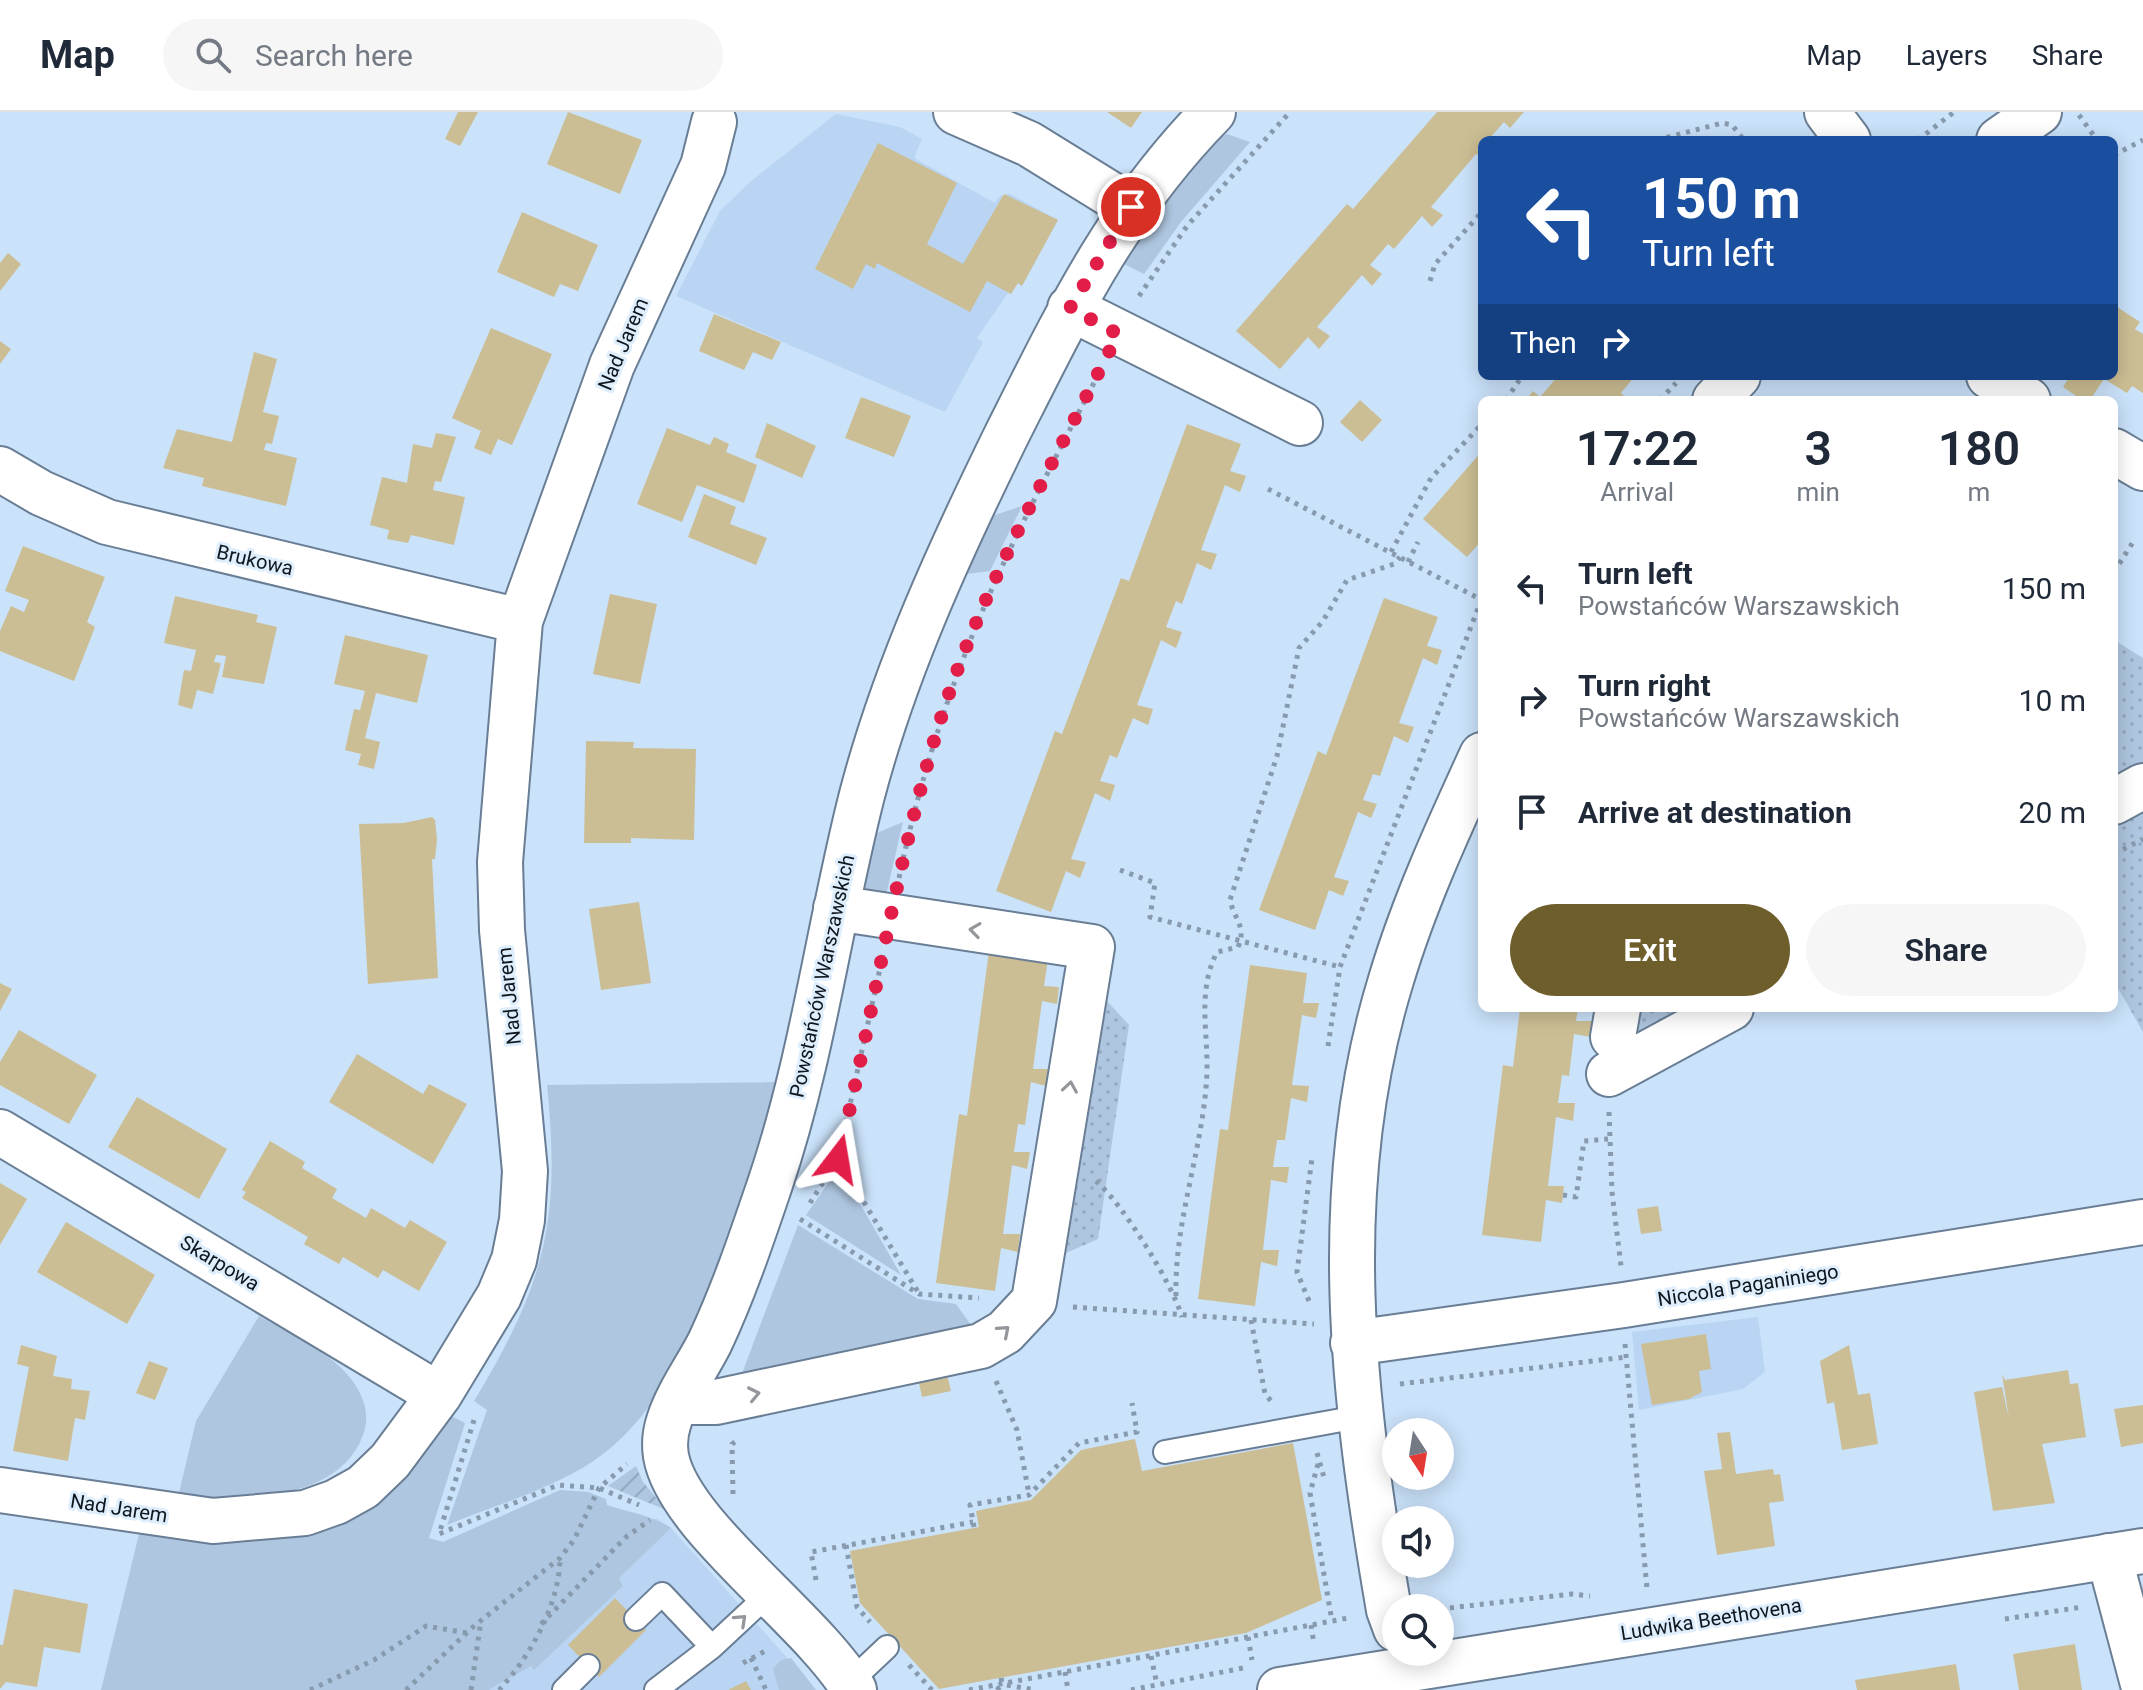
<!DOCTYPE html>
<meta charset="utf-8">
<style>
body{margin:0;font-family:Roboto,sans-serif;background:#f6f6f7;color:#1f2937;height:100vh;display:flex;flex-direction:column;font-size:30px;white-space:nowrap}
*{box-sizing:border-box;margin:0}
p{font-size:26px;color:#747a83}
.icon{flex:none;width:44px;height:44px;fill:none;stroke:currentColor;stroke-width:2;stroke-linecap:round;stroke-linejoin:round}
.map{position:relative;flex:1;overflow:hidden}
.panel{position:absolute;left:1478px;top:284px;width:640px;height:616px;display:flex;flex-direction:column;background:#fff;border-radius:12px;box-shadow:0 4px 20px #0003}
.panel>*{flex:none}
.top-card{position:absolute;left:1478px;top:24px;width:640px;height:244px;border-radius:12px;box-shadow:0 4px 20px #0003;background:#1a4fa0;color:#fff;overflow:hidden}
.needle{width:52px;rotate:168deg}
.buttons{position:absolute;left:1382px;top:1306px;display:grid;gap:16px}
.buttons a{display:grid;place-items:center;width:72px;height:72px;border-radius:50%;background:#fff;box-shadow:0 4px 20px #0003;font-size:40px}
.pin{position:absolute;display:grid;place-items:center;width:68px;height:68px;color:#fff;margin:-34px;border:4px solid #fff;border-radius:50%;box-shadow:0 2px 8px #0007}
.me{position:absolute;width:88px;margin:-44px;rotate:14deg;stroke-linejoin:round;filter:drop-shadow(0 0 6px #0008)}
.turn{display:flex;align-items:center;gap:28px;height:168px;padding:0 32px;font-size:36px}
.turn .icon{width:104px;height:104px;stroke-width:2.5}
.turn b{display:block;font-size:56px;line-height:68px}
.then{display:flex;align-items:center;height:76px;padding:0 32px;background:#0003;gap:16px;font-size:30px}
.eta{display:flex;justify-content:space-evenly;align-items:center;height:136px;text-align:center}
.eta b{font-size:48px;font-weight:600;line-height:56px}
.button{display:flex;gap:16px;margin-top:auto;padding:16px 32px}
.button a{flex:1;height:92px;border-radius:48px;background:#6e5e2c;color:#fff;font-size:32px;font-weight:600;line-height:92px;text-align:center}
.button a+a{background:#f6f6f7;color:#1f2937}
ul{padding:0;list-style:none}
li{display:flex;align-items:center;gap:24px;height:112px;padding:0 32px}
li div{flex:1}
li b{display:block;font-size:30px}
li em{font-style:normal}
header{display:flex;align-items:center;gap:48px;box-sizing:border-box;height:112px;padding:0 40px;background:#fff;border-bottom:2px solid #e0e1e3}
header strong{font-size:38px}
nav{display:flex;gap:44px;margin-inline-start:auto;font-size:28px}
.search{width:560px;height:72px;background:#f6f6f7;display:flex;align-items:center;gap:20px;box-sizing:border-box;padding:0 28px;border-radius:44px;color:#747a83;font-size:30px}
.map>svg:first-child{display:block}
</style>
<header>
<strong>Map</strong>
<div class="search"><svg class="icon" aria-label="search" viewBox="0 0 24 24"><circle cx="10" cy="10" r="6"/><path d="M15 15l6 6"/></svg>Search here</div>
<nav><a>Map</a><a>Layers</a><a>Share</a></nav>
</header>
<div class="map">
<svg width="2143" height="1578" viewBox="0 0 2143 1578">
<defs>
<pattern id="park-dots" width="8" height="8" patternUnits="userSpaceOnUse" patternTransform="scale(2)"><rect width="8" height="8" fill="#aec6df"/><path d="M2 2h.1M6 6h.1" fill="none" stroke="#94a9bf" stroke-width="1.8" stroke-linecap="round"/></pattern>
<pattern id="garden-furrows" width="10" height="10" patternUnits="userSpaceOnUse" patternTransform="scale(2)"><rect width="10" height="10" fill="#aec6df"/><path d="M-1 1l2-2M0 10L10 0M9 11l2-2" fill="none" stroke="#94a9bf"/></pattern>
</defs>
<rect width="100%" height="100%" fill="#cae2fa"/>
<path fill="#b9d5f3" d="M 836,2 L 900,15 L 922,27 L 914,46 L 995,91 L 1000,84 L 1010,82 L 1058,108 L 1022,174 L 1017,171 L 1011,182 L 1008,181 L 977,226 L 983,230 L 945,300 L 676,184 L 720,99 L 751,69 Z
M 1758,1205 L 1765,1260 L 1743,1277 L 1639,1298 L 1632,1220 Z
M 656,1406 L 671,1416 L 816,1578 L 473,1578 Z"/>
<path fill="#aec6df" d="M 1227,22 L 1250,30 L 1181,110 L 1144,162 L 1122,151 C 1145,118 1192,37 1227,22 Z
M 1022,394 L 990,459 L 959,463 L 989,405 Z
M 903,710 L 884,792 L 871,788 L 862,777 L 872,723 Z
M 782,970 C 744,1087 699,1279 592,1350 C 549,1378 493,1394 447,1413 L 487,1298 L 474,1289 C 545,1171 561,1110 547,973 Z
M 839,1055 L 901,1163 L 806,1103 Z
M 798,1113 L 918,1187 L 956,1192 L 976,1220 L 738,1272 Z
M 259,1204 C 291,1223 333,1240 354,1271 C 365,1287 370,1305 363,1323 C 339,1390 237,1390 178,1385 L 196,1309 Z
M 451,1304 L 465,1311 L 429,1426 L 443,1430 L 560,1378 L 588,1380 L 606,1387 L 607,1393 C 630,1401 649,1402 671,1416 L 619,1466 L 623,1474 L 534,1558 L 531,1554 L 488,1578 L 101,1578 L 140,1418 L 234,1428 Z
M 791,1546 L 816,1578 L 779,1578 L 773,1557 L 781,1548 Z"/>
<path fill="url(#park-dots)" d="M 2114,528 L 2143,546 L 2143,920 L 2114,869 Z
M 1107,889 L 1129,913 L 1098,1127 L 1066,1141 Z
M 1631,896 L 1695,896 L 1641,925 L 1627,921 Z"/>
<path fill="url(#garden-furrows)" d="M 636,1354 L 643,1370 L 666,1398 L 608,1374 Z"/>
<path fill="#ccbe94" d="M 458,0 L 478,0 L 460,34 L 445,27 Z
M 568,0 L 642,28 L 620,82 L 547,52 Z
M 1107,0 L 1142,0 L 1131,16 Z
M 1437,0 L 1524,0 L 1510,16 L 1504,10 L 1488,28 L 1482,28 L 1482,46 L 1476,42 L 1431,95 L 1443,103 L 1432,115 L 1422,104 L 1394,137 L 1388,132 L 1370,153 L 1382,162 L 1372,174 L 1362,163 L 1317,215 L 1330,224 L 1319,237 L 1308,225 L 1280,257 L 1236,219 L 1347,92 L 1353,97 Z
M 878,31 L 957,71 L 927,132 L 963,152 L 1004,82 L 1058,108 L 1022,174 L 1018,171 L 1011,182 L 987,169 L 970,200 L 877,151 L 875,157 L 866,152 L 853,177 L 815,157 Z
M 522,100 L 598,133 L 578,179 L 560,172 L 554,185 L 497,160 Z
M 8,141 L 21,152 L 0,179 L 0,151 Z
M 2114,193 L 2140,210 L 2135,217 L 2143,222 L 2143,281 L 2132,274 L 2127,281 L 2104,267 L 2090,288 L 2082,288 L 2063,275 L 2070,264 L 2114,264 Z
M 714,202 L 781,230 L 772,248 L 753,240 L 744,258 L 699,239 Z
M 491,216 L 552,242 L 512,333 L 498,327 L 491,343 L 474,336 L 481,319 L 452,306 Z
M 0,229 L 11,237 L 0,252 Z
M 254,240 L 277,247 L 263,300 L 279,304 L 272,332 L 266,331 L 264,338 L 297,346 L 286,394 L 202,374 L 204,366 L 163,356 L 177,317 L 232,330 Z
M 1558,264 L 1635,264 L 1621,281 L 1628,288 L 1526,288 L 1533,279 L 1540,285 Z
M 861,285 L 911,304 L 894,345 L 845,326 Z
M 1360,288 L 1382,308 L 1362,330 L 1340,310 Z
M 767,311 L 816,334 L 802,366 L 755,345 Z
M 1187,312 L 1241,332 L 1230,359 L 1246,364 L 1240,380 L 1225,373 L 1201,438 L 1217,442 L 1211,458 L 1197,451 L 1182,492 L 1176,489 L 1166,515 L 1182,520 L 1176,536 L 1161,528 L 1137,593 L 1153,597 L 1148,613 L 1133,606 L 1117,646 L 1110,643 L 1100,669 L 1115,673 L 1110,689 L 1095,681 L 1071,747 L 1086,750 L 1080,766 L 1066,759 L 1051,800 L 996,779 L 1055,619 L 1062,622 L 1121,466 L 1129,469 Z
M 667,316 L 710,333 L 714,325 L 729,332 L 726,340 L 757,353 L 744,391 L 697,373 L 682,410 L 637,392 Z
M 436,321 L 456,325 L 441,370 L 435,369 L 433,378 L 465,385 L 454,433 L 411,423 L 408,431 L 387,427 L 389,418 L 370,413 L 382,365 L 407,371 L 413,332 L 432,336 Z
M 1482,339 L 1482,428 L 1467,445 L 1423,407 Z
M 704,382 L 736,395 L 730,412 L 767,426 L 756,453 L 688,425 Z
M 23,434 L 105,465 L 87,510 L 95,515 L 74,569 L 0,539 L 0,519 L 11,494 L 24,500 L 29,488 L 5,479 Z
M 610,482 L 657,492 L 640,572 L 593,562 Z
M 175,484 L 258,503 L 256,510 L 277,515 L 264,572 L 222,565 L 226,544 L 216,543 L 214,550 L 221,551 L 213,582 L 197,578 L 192,597 L 178,593 L 184,558 L 191,559 L 196,538 L 164,531 Z
M 1384,486 L 1438,505 L 1427,534 L 1442,538 L 1437,553 L 1423,546 L 1399,611 L 1414,615 L 1408,631 L 1394,624 L 1380,664 L 1373,662 L 1363,688 L 1377,692 L 1371,706 L 1358,700 L 1334,765 L 1349,769 L 1343,784 L 1329,778 L 1315,818 L 1259,798 L 1318,639 L 1326,643 Z
M 345,523 L 428,543 L 417,591 L 376,581 L 365,626 L 380,630 L 374,657 L 358,653 L 361,642 L 345,638 L 354,597 L 360,598 L 365,579 L 334,572 Z
M 586,629 L 634,630 L 633,636 L 696,637 L 694,728 L 631,726 L 631,731 L 584,731 Z
M 432,705 L 435,708 L 437,727 L 435,747 L 432,747 L 438,866 L 368,872 L 359,712 L 404,711 Z
M 639,790 L 651,871 L 601,878 L 589,797 Z
M 989,839 L 1048,847 L 1044,874 L 1059,875 L 1057,892 L 1042,889 L 1033,957 L 1048,957 L 1046,974 L 1031,970 L 1025,1013 L 1018,1012 L 1014,1040 L 1030,1040 L 1027,1057 L 1012,1053 L 1003,1122 L 1020,1122 L 1018,1140 L 1001,1136 L 995,1179 L 936,1171 L 959,1002 L 967,1004 Z
M 1250,853 L 1307,861 L 1303,891 L 1319,891 L 1316,906 L 1302,903 L 1292,973 L 1309,974 L 1307,990 L 1291,986 L 1285,1028 L 1277,1028 L 1273,1055 L 1289,1055 L 1287,1071 L 1271,1068 L 1263,1138 L 1279,1138 L 1277,1154 L 1261,1150 L 1255,1194 L 1198,1187 L 1220,1017 L 1228,1018 Z
M 0,871 L 12,877 L 0,899 Z
M 1520,896 L 1578,896 L 1576,909 L 1593,909 L 1591,925 L 1574,922 L 1569,964 L 1562,963 L 1558,991 L 1575,991 L 1573,1009 L 1556,1005 L 1548,1074 L 1564,1074 L 1562,1091 L 1546,1088 L 1541,1130 L 1482,1123 L 1503,953 L 1513,955 Z
M 19,918 L 97,963 L 69,1012 L 0,973 L 0,950 Z
M 357,942 L 423,982 L 429,972 L 467,992 L 433,1052 L 329,990 Z
M 137,985 L 227,1037 L 199,1087 L 108,1035 Z
M 270,1029 L 305,1050 L 302,1056 L 337,1077 L 332,1086 L 366,1106 L 371,1096 L 405,1116 L 410,1108 L 447,1130 L 419,1179 L 383,1158 L 378,1166 L 343,1145 L 339,1152 L 304,1132 L 308,1125 L 242,1086 L 246,1080 L 242,1078 Z
M 0,1071 L 27,1087 L 0,1133 Z
M 1658,1094 L 1662,1119 L 1641,1122 L 1637,1097 Z
M 66,1110 L 155,1163 L 127,1212 L 37,1160 Z
M 1706,1222 L 1711,1257 L 1699,1259 L 1702,1280 L 1689,1287 L 1652,1293 L 1641,1232 Z
M 21,1233 L 57,1244 L 53,1264 L 72,1267 L 71,1277 L 90,1279 L 85,1308 L 75,1306 L 68,1349 L 13,1339 L 29,1255 L 17,1252 Z
M 1849,1233 L 1858,1283 L 1870,1281 L 1878,1332 L 1842,1338 L 1834,1290 L 1827,1292 L 1820,1249 Z
M 149,1249 L 168,1256 L 155,1288 L 136,1281 Z
M 944,1251 L 951,1279 L 922,1285 L 916,1257 Z
M 2068,1258 L 2070,1272 L 2078,1271 L 2086,1325 L 2042,1332 L 2055,1391 L 1993,1399 L 1974,1280 L 2002,1275 L 2009,1307 L 2002,1262 L 2005,1268 Z
M 2143,1293 L 2143,1331 L 2121,1335 L 2114,1297 Z
M 1730,1320 L 1736,1362 L 1773,1357 L 1774,1363 L 1780,1362 L 1784,1389 L 1769,1391 L 1775,1434 L 1717,1443 L 1704,1359 L 1722,1357 L 1717,1321 Z
M 1135,1327 L 1142,1359 L 1293,1331 L 1322,1488 L 1246,1521 L 939,1577 L 860,1491 L 850,1439 L 979,1415 L 976,1399 L 1031,1388 L 1081,1338 Z
M 14,1477 L 88,1492 L 80,1541 L 44,1535 L 37,1575 L 6,1570 L 0,1577 L 0,1533 L 3,1533 Z
M 615,1486 L 646,1518 L 599,1565 L 568,1533 Z
M 2075,1532 L 2082,1578 L 2019,1578 L 2013,1542 Z
M 1956,1552 L 1960,1578 L 1857,1578 L 1855,1568 Z
M 746,1569 L 751,1578 L 728,1578 Z"/>
<g fill="none" stroke-linecap="round" stroke-linejoin="round">
<g stroke="#697e94" stroke-width="26">
<path id="lane" d="M 1165,1340 L 1358,1305
M 636,1507 L 662,1482 L 712,1535
M 849,1571 L 887,1535
M 564,1578 L 588,1554
M 656,1578 L 712,1535 L 771,1480"/>
</g>
<g stroke="#697e94" stroke-width="48">
<path id="street" d="M 956,0 L 1029,32 L 1131,95
M 1827,0 L 1848,28
M 1999,28 L 2039,0
M 1070,196 L 1300,311
M 1989,264 L 2028,288
M 1715,288 L 1738,264
M 2114,339 L 2143,356
M 0,357 L 41,381 L 107,410 L 520,509
M 2114,690 L 2143,674
M 1613,925 L 1618,896
M 1609,962 L 1731,896
M 0,1020 L 439,1283
M 1353,1231 L 1624,1193 L 2143,1110
M 677,1290 L 716,1290 L 981,1234 L 1005,1220 L 1034,1189 L 1092,835 L 836,796
M 0,1378 L 213,1409 L 305,1401 L 336,1390 L 363,1375 L 390,1349 L 439,1283 L 499,1184 L 514,1148 L 522,1108 L 525,1059 L 502,818 L 500,750 L 520,509 L 612,253 L 703,54 L 714,10
M 2109,1444 L 2143,1572
M 1396,1517 L 1389,1498 C 1353,1289 1327,1076 1391,868 C 1414,791 1448,717 1482,643
M 854,1578 C 813,1508 678,1414 666,1344 C 664,1332 665,1321 669,1309 C 678,1281 697,1256 710,1230 C 734,1179 752,1125 770,1072 C 813,945 829,812 862,683 C 895,557 951,436 1008,320 C 1069,199 1117,98 1213,0"/>
</g>
<g stroke="#697e94" stroke-width="48">
<path id="secondary" d="M 1280,1578 L 2143,1439"/>
</g>
<path stroke="#889aad" stroke-width="5" stroke-dasharray="4 6" stroke-linecap="butt" d="M 2079,3 L 2097,28
M 1657,28 L 1722,11 L 1732,13 L 1744,28
M 1918,28 L 1954,0
M 2114,43 L 2143,28
M 1430,169 L 1435,152 L 1482,100
M 1139,184 L 1187,114 L 1290,0
M 1506,288 L 1522,264
M 1660,288 L 1676,271
M 1268,377 L 1480,487
M 1391,440 L 1431,366 L 1482,312
M 1408,450 L 1418,430
M 2114,460 L 2135,427
M 2114,742 L 2143,727
M 1120,758 L 1155,771 L 1150,805 L 1340,855
M 899,766 C 921,661 955,557 1000,459 C 1031,391 1067,324 1101,257
M 1328,934 L 1340,855 L 1482,486
M 1609,1000 L 1612,1080 L 1621,1154
M 838,1047 L 918,1180
M 1096,1069 C 1122,1091 1172,1171 1182,1205
M 1563,1083 L 1576,1085 L 1584,1029 L 1608,1027
M 810,1091 L 838,1047 L 883,843
M 800,1107 L 919,1182 L 979,1186
M 1176,1184 C 1174,1108 1204,1035 1207,960 C 1208,919 1197,879 1217,840 L 1238,835 C 1247,815 1234,807 1230,788 L 1277,644 L 1299,536 L 1323,509 L 1347,468 L 1394,452 L 1400,445
M 1309,1189 L 1297,1160 L 1312,1046
M 1073,1195 L 1314,1212
M 1251,1208 L 1265,1282 L 1273,1291
M 1625,1232 L 1647,1477
M 996,1269 L 1017,1318 L 1029,1382
M 1400,1272 L 1626,1245
M 474,1308 L 439,1422 L 558,1373 L 599,1376 L 639,1393
M 1317,1341 L 1325,1369
M 1318,1352 L 1310,1381 L 1332,1509
M 733,1382 L 732,1332 L 735,1330
M 974,1415 L 970,1393 L 1029,1383 L 1079,1331 L 1137,1320 L 1132,1291
M 846,1433 L 857,1495 L 870,1510
M 816,1468 L 811,1440 L 973,1410
M 1440,1497 L 1572,1482 L 1590,1484
M 2005,1507 L 2082,1495
M 541,1512 L 626,1425 L 650,1408
M 1311,1513 L 1314,1532
M 1248,1525 L 1252,1548
M 1151,1544 L 1157,1573
M 751,1546 L 766,1578
M 743,1551 L 769,1537
M 909,1553 L 932,1578
M 1065,1560 L 1068,1578
M 1007,1573 L 1035,1578
M 310,1578 L 374,1548 L 426,1514 L 467,1521
M 406,1578 L 474,1514 L 560,1446 L 574,1428 L 599,1376 L 627,1352
M 471,1578 L 481,1508
M 499,1578 C 530,1545 559,1493 560,1447
M 969,1578 L 1348,1506
M 997,1578 L 1002,1572 L 1001,1565
M 1131,1578 L 1248,1555"/>
<use href="#lane" stroke="#fff" stroke-width="22"/>
<use href="#street" stroke="#fff" stroke-width="44"/>
<use href="#secondary" stroke="#fff" stroke-width="44"/>
</g>
<defs><path id="oneway-chevron" d="M-2-3.5L2.5 0L-2 3.5" fill="none" stroke-width="1.6" stroke-linecap="round" stroke-linejoin="round" transform="scale(2)"/></defs>
<g stroke="#93969a">
<use href="#oneway-chevron" transform="translate(975 818) rotate(-172)"/>
<use href="#oneway-chevron" transform="translate(1070 975) rotate(-81)"/>
<use href="#oneway-chevron" transform="translate(1004 1219) rotate(-41)"/>
<use href="#oneway-chevron" transform="translate(754 1282) rotate(-12)"/>
<use href="#oneway-chevron" transform="translate(741 1508) rotate(-43)"/>
</g>
<g fill="none" stroke-linecap="round" stroke-linejoin="round">
<path stroke="#e11d48" stroke-width="14" stroke-dasharray="0 25.2" d="M 838,1047 C 874,901 896,750 941,606 C 983,472 1056,347 1118,222 L 1070,196 L 1131,95"/>
</g>
<g text-anchor="middle" dominant-baseline="central" stroke-width="6" stroke-linejoin="round" paint-order="stroke">
<g font-size="20" fill="#0e161e" stroke="#dfeefd">
<text transform="translate(623 232) rotate(-67)">Nad Jarem</text>
<text transform="translate(255 448) rotate(13)">Brukowa</text>
<text transform="translate(822 864) rotate(-78)">Powstańców Warszawskich</text>
<text transform="translate(509 884) rotate(-96)">Nad Jarem</text>
<text transform="translate(220 1151) rotate(31)">Skarpowa</text>
<text transform="translate(1748 1173) rotate(-9)">Niccola Paganiniego</text>
<text transform="translate(119 1396) rotate(9)">Nad Jarem</text>
<text transform="translate(1711 1507) rotate(-9)">Ludwika Beethovena</text>
</g>
</g>
</svg>
<div class="buttons">
<a><svg class="needle" viewBox="-14 -14 28 28"><path d="M0-13l5 13h-10z" fill="#e53935"/><path d="M0 13l5-13h-10z" fill="#747a83"/></svg></a>
<a><svg class="icon" aria-label="sound" viewBox="0 0 24 24"><path d="M4 9h4l5-4v14l-5-4H4zM17 9q2 3 0 6"/></svg></a>
<a><svg class="icon" aria-label="search" viewBox="0 0 24 24"><circle cx="10" cy="10" r="6"/><path d="M15 15l6 6"/></svg></a>
</div>
<div class="pin" style="left:1131px;top:95px;background:#d93025"><svg class="icon" aria-label="arrive" viewBox="0 0 24 24"><path d="M6 21V4h12l-3 4 3 4H6"/></svg></div>
<svg class="me" style="left:838px;top:1047px" viewBox="-20 -20 40 40"><path d="M0-17L14 15 0 8-14 15z" fill="#e11d48" stroke="#fff" stroke-width="4"/></svg>
<div class="top-card">
<div class="turn"><svg class="icon" aria-label="left" viewBox="0 0 24 24"><path d="M17 20v-9H6M10 6l-5 5 5 5"/></svg><div><b>150 m</b>Turn left</div></div>
<div class="then">Then<svg class="icon" aria-label="right" viewBox="0 0 24 24"><path d="M7 20v-9h11M14 6l5 5-5 5"/></svg></div>
</div>
<section class="panel">
<div class="eta">
<div><b>17:22</b><p>Arrival</p></div>
<div><b>3</b><p>min</p></div>
<div><b>180</b><p>m</p></div>
</div>
<ul>
<li><svg class="icon" aria-label="left" viewBox="0 0 24 24"><path d="M17 20v-9H6M10 6l-5 5 5 5"/></svg><div><b>Turn left</b><p>Powstańców Warszawskich</p></div><em>150 m</em></li>
<li><svg class="icon" aria-label="right" viewBox="0 0 24 24"><path d="M7 20v-9h11M14 6l5 5-5 5"/></svg><div><b>Turn right</b><p>Powstańców Warszawskich</p></div><em>10 m</em></li>
<li><svg class="icon" aria-label="arrive" viewBox="0 0 24 24"><path d="M6 21V4h12l-3 4 3 4H6"/></svg><div><b>Arrive at destination</b></div><em>20 m</em></li>
</ul>
<div class="button"><a>Exit</a><a>Share</a></div>
</section>
</div>
